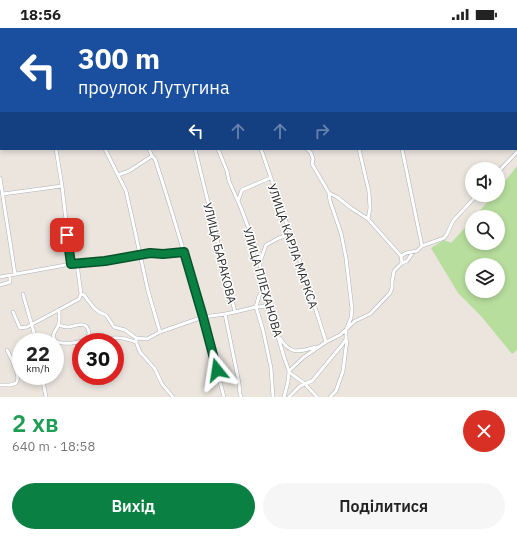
<!DOCTYPE html>
<html lang="uk">
<meta charset="utf-8">
<style>
body{margin:0;font-family:"IBM Plex Sans",sans-serif;background:#f6f6f6;color:#222;height:100vh;display:flex;flex-direction:column;font-size:15px;white-space:nowrap}
*{box-sizing:border-box;margin:0}
p{font-size:13px;color:#767676}
.icon{flex:none;width:22px;height:22px;fill:none;stroke:currentColor;stroke-width:2;stroke-linecap:round;stroke-linejoin:round}
.map{position:relative;height:369px;overflow:hidden}
.panel{display:flex;flex-direction:column;background:#fff;flex:1}
.panel>*{flex:none}
.banner{position:absolute;left:0px;top:0px;width:517px;height:122px;box-shadow:0 2px 6px #0003;background:#1a4fa0;color:#fff;overflow:hidden}
.controls{position:absolute;left:465px;top:134px;display:grid;gap:8px}
.controls a{display:grid;place-items:center;width:40px;height:40px;border-radius:50%;background:#fff;box-shadow:0 2px 6px #0003;font-size:20px}
.speed{position:absolute;left:12px;top:305px;display:flex;gap:8px;font-size:20px;font-weight:700;text-align:center}
.speed>*{display:grid;place-content:center;width:52px;height:52px;border-radius:50%;background:#fff;box-shadow:0 2px 6px #0003;line-height:1}
.speed small{font-size:10px;font-weight:400}
.speed .limit{border:6px solid #d22;background:#fff;color:#111}
.pin{position:absolute;display:grid;place-items:center;width:34px;height:34px;color:#fff;margin:-17px;border-radius:8px;box-shadow:0 2px 6px #0006}
.me{position:absolute;width:44px;margin:-22px;rotate:345deg;stroke-linejoin:round;filter:drop-shadow(0 0 3px #0008)}
.turn{display:flex;align-items:center;gap:14px;height:84px;padding:0 12px;font-size:18px}
.turn .icon{width:52px;height:52px;stroke-width:2.5}
.turn b{display:block;font-size:28px;line-height:34px}
.lanes{display:flex;align-items:center;height:38px;padding:0 12px;background:#0003;justify-content:center;gap:20px;direction:ltr}
.lanes .off{opacity:.35}
.round{display:grid;place-items:center;flex:none;width:42px;height:42px;border-radius:21px;background:#f6f6f6}
.summary{display:flex;align-items:center;justify-content:space-between;height:68px;padding:0 12px}
h1{font-size:24px;font-weight:600;line-height:30px;color:#1e9e55}
.primary-button{display:flex;gap:8px;margin-top:auto;padding:8px 12px}
.primary-button a{flex:1;height:46px;border-radius:24px;background:#0b8043;color:#fff;font-size:16px;font-weight:600;line-height:46px;text-align:center}
.primary-button a+a{background:#f6f6f6;color:#222}
.status{display:flex;justify-content:space-between;align-items:center;height:28px;padding:0 20px;background:#fff;direction:ltr}
.status svg{height:11px;fill:currentColor}
.map>svg:first-child{display:block}
</style>
<div class="status"><b>18:56</b><svg viewBox="0 0 49 12"><path d="M0 12V9h3v3zM5 12V6h3v6zM10 12V3h3v9zM15 12V0h3v12zM26 1h20v11H26zM47 4h2v5h-2z"/></svg></div>
<div class="map">
<svg width="517" height="369" viewBox="0 0 517 369">
<rect width="100%" height="100%" fill="#ebe5de"/>
<path fill="#b8de9e" fill-rule="evenodd" d="M 517,138 L 517,322 L 512,326 L 481,288 L 458,265 L 431,220 L 444,212 L 451,215 L 472,192 L 472,215 L 498,215 L 498,189 L 474,189 L 494,167 L 498,167 L 498,162 ZM 472,237 L 498,237 L 498,263 L 472,263 Z"/>
<g fill="none" stroke-linecap="round" stroke-linejoin="round">
<g stroke="#aeb1ba" stroke-width="4">
<path id="street" d="M 38,0 L 38,1
M 60,0 L 61,1
M 127,0 L 128,1
M 175,0 L 176,1
M 202,0 L 203,1
M 255,0 L 255,1
M 307,0 L 307,1
M 333,0 L 333,1
M 378,0 L 378,1
M 453,0 L 453,1
M 272,1 L 273,0
M 392,1 L 395,0
M 460,1 L 464,0
M 516,8 L 517,7
M 0,19 L 1,19
M 0,60 L 1,60
M 56,121 L 62,158 L 71,236
M 105,121 L 126,163 L 131,185 L 148,263 L 160,304
M 149,121 L 152,128 L 155,131 C 181,210 203,289 224,369
M 195,121 L 235,284 L 225,286 L 239,355 L 240,366 L 241,369
M 218,121 L 227,143 L 229,153 L 241,180 L 256,220 L 263,251 L 268,265 L 269,278 L 284,329 L 289,343
M 261,121 L 309,260 L 326,314
M 359,121 L 369,164 L 370,180 L 368,191
M 402,121 L 422,218
M 498,144 L 517,124
M 118,147 L 129,143 L 152,128
M 0,150 L 15,246
M 329,165 L 337,169 L 351,180 L 368,191 L 401,228 L 402,235
M 3,166 L 62,158
M 238,173 L 242,162 L 270,150
M 401,228 L 406,225 L 417,223 L 422,218 L 444,210 L 447,206 L 453,193 L 477,167
M 260,234 L 266,217 L 279,210 L 290,206
M 0,249 L 71,236 L 105,233 L 140,226 L 150,225 L 163,226 L 184,224
M 0,257 L 10,254 L 10,247
M 265,259 L 259,268 L 256,279 L 263,302 L 271,340 L 273,369
M 23,266 C 27,282 33,298 36,314
M 81,266 L 84,267 L 94,280 L 99,284 L 106,287 L 114,299 L 125,302 L 136,310 L 147,311 L 160,304 L 203,289 L 225,286
M 13,284 L 20,300 L 27,299 L 79,271 L 81,266 L 77,236
M 235,284 L 256,279 L 269,278
M 58,297 C 61,298 65,299 68,299 C 73,299 81,294 86,298 C 88,300 88,302 89,304 C 90,316 59,318 55,312 C 51,306 56,303 58,298 C 60,294 59,287 59,282
M 136,310 L 136,314 L 140,324 L 155,341 L 162,356 L 173,369
M 280,310 C 290,327 299,324 316,319
M 99,314 C 115,308 121,309 136,314
M 77,318 L 81,317
M 289,344 L 305,356 L 312,353 L 342,317 L 346,311 L 346,302 L 351,290 L 352,281 L 346,230 L 341,205 L 330,173 L 329,165 L 312,136 L 313,131 L 311,125 L 307,121
M 42,348 L 46,369
M 0,357 C 4,357 12,358 16,355 C 22,350 10,328 7,322
M 284,369 L 288,354 L 289,343 L 304,329 L 326,314 L 340,307 L 355,293 L 370,286 L 390,265 L 392,260 L 392,254 L 394,243 L 402,235 L 407,233 L 414,223
M 289,369 L 300,358 L 305,356 L 317,369
M 330,369 L 336,363 L 343,343 L 346,319 L 347,314 L 346,311"/>
</g>
<use href="#street" stroke="#fff" stroke-width="3"/>
</g>
<g fill="none" stroke-linecap="round" stroke-linejoin="round">
<g stroke="#07532c" stroke-width="10">
<path id="route" d="M 67,207 L 71,236 L 105,233 L 150,225 L 163,226 L 184,224 L 203,289 L 217,342"/>
</g>
<use href="#route" stroke="#0b8043" stroke-width="7"/>
</g>
<g text-anchor="middle" dominant-baseline="central" stroke-width="3" stroke-linejoin="round" paint-order="stroke">
<g font-size="12" fill="#2b2b2b" stroke="#fff">
<text transform="translate(293 218) rotate(71)">УЛИЦА КАРЛА МАРКСА</text>
<text transform="translate(220 225) rotate(76)">УЛИЦА БАРАКОВА</text>
<text transform="translate(263 254) rotate(74)">УЛИЦА ПЛЕХАНОВА</text>
</g>
</g>
</svg>
<div class="controls">
<a><svg class="icon" aria-label="sound" viewBox="0 0 24 24"><path d="M4 9h4l5-4v14l-5-4H4zM17 9q2 3 0 6"/></svg></a>
<a><svg class="icon" aria-label="search" viewBox="0 0 24 24"><circle cx="10" cy="10" r="6"/><path d="M15 15l6 6"/></svg></a>
<a><svg class="icon" aria-label="layers" viewBox="0 0 24 24"><path d="M12 4l9 5-9 5-9-5zM3 14l9 5 9-5"/></svg></a>
</div>
<div class="speed"><div>22<small>km/h</small></div><div class="limit">30</div></div>
<div class="pin" style="left:67px;top:207px;background:#d93025"><svg class="icon" aria-label="arrive" viewBox="0 0 24 24"><path d="M6 21V4h12l-3 4 3 4H6"/></svg></div>
<svg class="me" style="left:217px;top:342px" viewBox="-20 -20 40 40"><path d="M0-17L14 15 0 8-14 15z" fill="#0b8043" stroke="#fff" stroke-width="4"/></svg>
<div class="banner">
<div class="turn"><svg class="icon" aria-label="left" viewBox="0 0 24 24"><path d="M17 20v-9H6M10 6l-5 5 5 5"/></svg><div><b>300 m</b>проулок Лутугина</div></div>
<div class="lanes"><svg class="icon" aria-label="left" viewBox="0 0 24 24"><path d="M17 20v-9H6M10 6l-5 5 5 5"/></svg><svg class="icon off" aria-label="ahead" viewBox="0 0 24 24"><path d="M12 20V5M6 11l6-6 6 6"/></svg><svg class="icon off" aria-label="ahead" viewBox="0 0 24 24"><path d="M12 20V5M6 11l6-6 6 6"/></svg><svg class="icon off" aria-label="right" viewBox="0 0 24 24"><path d="M7 20v-9h11M14 6l5 5-5 5"/></svg></div>
</div>
</div>
<section class="panel">
<div class="summary"><div><h1>2 хв</h1><p>640 m · 18:58</p></div><a class="round" style="background:#d93025;color:#fff"><svg class="icon" aria-label="close" viewBox="0 0 24 24"><path d="M6 6l12 12M18 6L6 18"/></svg></a></div>
<div class="primary-button"><a>Вихід</a><a>Поділитися</a></div>
</section>
